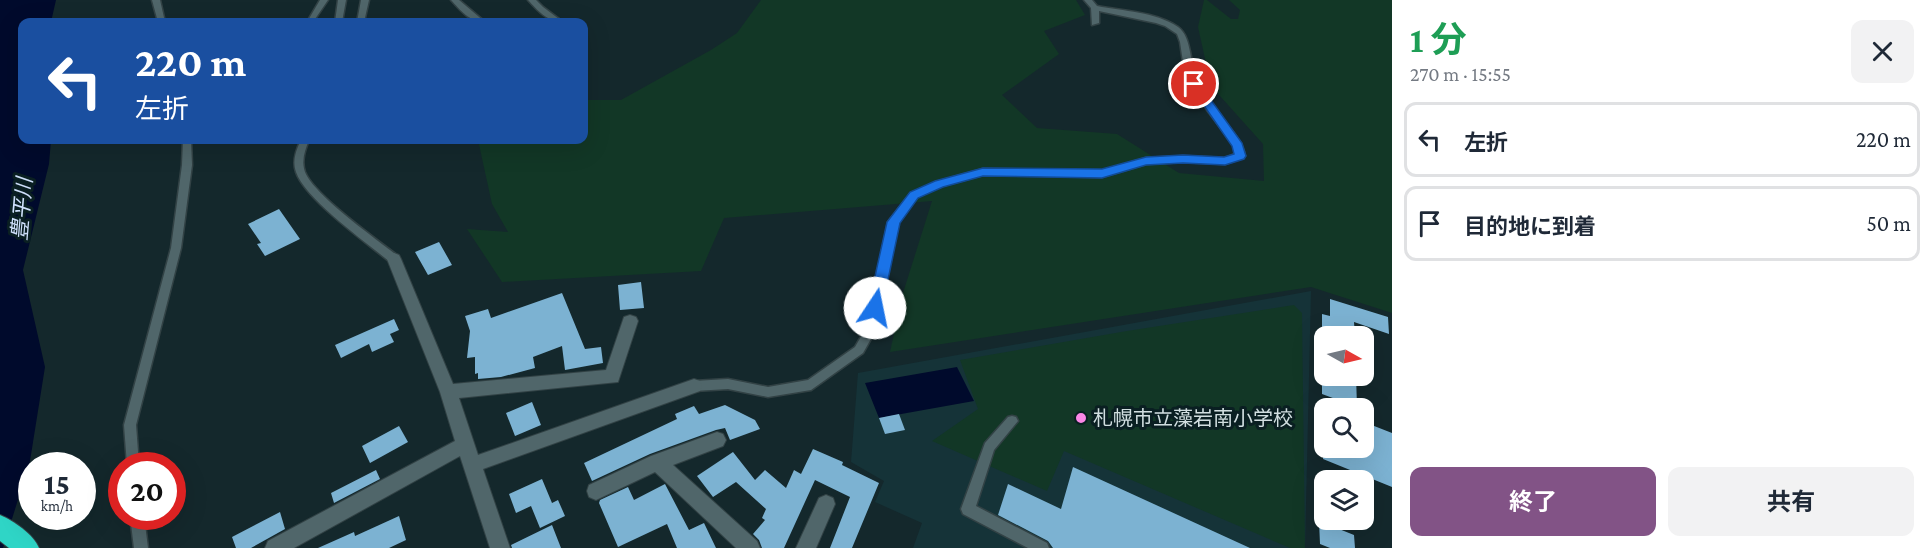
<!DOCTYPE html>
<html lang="ja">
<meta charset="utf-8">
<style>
body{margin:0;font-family:"Crimson Pro","Noto Sans JP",serif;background:#f2f2f3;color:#1f2937;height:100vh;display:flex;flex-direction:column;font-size:22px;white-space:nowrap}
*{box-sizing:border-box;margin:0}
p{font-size:20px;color:#747a83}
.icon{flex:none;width:33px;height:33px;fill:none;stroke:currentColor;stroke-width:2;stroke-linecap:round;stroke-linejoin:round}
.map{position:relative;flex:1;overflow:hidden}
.details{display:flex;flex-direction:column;background:#fff;width:540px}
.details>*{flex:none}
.top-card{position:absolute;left:18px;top:18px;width:570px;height:126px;border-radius:12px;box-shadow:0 6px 24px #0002;background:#1a4fa0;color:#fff;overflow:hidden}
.needle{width:39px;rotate:98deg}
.controls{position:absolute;left:1314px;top:326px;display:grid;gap:12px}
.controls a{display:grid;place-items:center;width:60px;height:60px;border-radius:12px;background:#fff;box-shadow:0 6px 24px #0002;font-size:30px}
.speed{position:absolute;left:18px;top:452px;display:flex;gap:12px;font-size:30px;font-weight:700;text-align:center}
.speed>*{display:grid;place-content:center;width:78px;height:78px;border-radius:50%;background:#fff;box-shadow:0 6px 24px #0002;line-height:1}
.speed small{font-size:15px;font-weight:400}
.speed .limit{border:9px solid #d22;background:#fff;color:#111}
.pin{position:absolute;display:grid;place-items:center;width:51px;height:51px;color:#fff;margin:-26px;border:3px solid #fff;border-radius:50%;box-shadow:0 2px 6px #0007}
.me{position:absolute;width:66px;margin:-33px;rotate:11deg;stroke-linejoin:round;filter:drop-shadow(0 0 4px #0008)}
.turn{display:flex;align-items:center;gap:21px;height:126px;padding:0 18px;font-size:27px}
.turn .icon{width:78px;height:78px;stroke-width:2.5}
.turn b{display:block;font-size:42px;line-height:51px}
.round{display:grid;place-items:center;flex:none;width:63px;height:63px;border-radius:12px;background:#f2f2f3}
.headline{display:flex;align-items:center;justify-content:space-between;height:102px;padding:0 18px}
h1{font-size:36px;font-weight:700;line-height:45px;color:#1e9e55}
.action{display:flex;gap:12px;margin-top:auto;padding:12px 18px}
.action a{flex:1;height:69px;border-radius:12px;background:#825386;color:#fff;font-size:24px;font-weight:700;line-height:69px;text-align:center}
.action a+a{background:#f2f2f3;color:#1f2937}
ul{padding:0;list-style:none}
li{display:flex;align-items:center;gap:18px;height:75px;margin:0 12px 9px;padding:0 6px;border:3px solid #e0e1e3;border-radius:12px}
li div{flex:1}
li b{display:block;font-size:22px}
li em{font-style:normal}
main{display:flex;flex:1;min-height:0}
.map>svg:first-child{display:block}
</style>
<main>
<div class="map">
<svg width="1392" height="548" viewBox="0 0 1392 548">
<rect width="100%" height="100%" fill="#14282c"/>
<path fill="#153338" d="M 1311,291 L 1305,548 L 913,548 L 922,523 L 875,502 L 884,481 L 851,462 L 858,373 Z"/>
<path fill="#123726" d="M 761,0 L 1076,0 L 1085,15 L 1044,31 L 1059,54 L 1002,95 L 1037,128 L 1117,134 L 1179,173 L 1264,181 L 1263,144 L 1211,86 L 1198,27 L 1204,0 L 1207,0 L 1231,19 L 1238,19 L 1240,10 L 1229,0 L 1392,0 L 1392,313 L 1311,287 L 890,352 L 903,293 L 932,201 L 724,218 L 701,271 L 502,282 L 467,229 L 508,232 L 492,204 L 478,140 L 584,140 L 584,100 L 621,100 L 711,50 L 737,33 Z
M 1294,305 L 1302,313 L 1305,548 L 1290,548 L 1064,451 L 1047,491 L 932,441 L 978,409 L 960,360 L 1127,331 Z"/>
<path fill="#000a2c" d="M 0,0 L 56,0 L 51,22 L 22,22 L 22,140 L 51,140 L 49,164 L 23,270 L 45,367 L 30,461 L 3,548 L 0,548 Z
M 957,367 L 974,401 L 879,418 L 865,383 Z"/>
<path fill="#7cb2d2" d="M 279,209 L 300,239 L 265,256 L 257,244 L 261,243 L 248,224 Z
M 439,242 L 452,265 L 428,275 L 415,252 Z
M 641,282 L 644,308 L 620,310 L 618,285 Z
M 562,293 L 585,349 L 601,347 L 603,363 L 565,370 L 562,346 L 533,357 L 535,368 L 501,377 L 478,379 L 478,373 L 475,374 L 475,357 L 467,358 L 470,331 L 465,316 L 488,309 L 491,318 Z
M 1330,299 L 1388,317 L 1389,334 L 1354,322 L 1355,336 L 1322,336 L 1322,314 L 1330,316 Z
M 394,319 L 399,330 L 390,334 L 394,342 L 372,352 L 369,344 L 341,358 L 335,345 Z
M 1322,375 L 1356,375 L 1357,407 L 1322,394 Z
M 532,402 L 541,425 L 515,436 L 506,413 Z
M 725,405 L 755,420 L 760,429 L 730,440 L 725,428 L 716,430 L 650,454 L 592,481 L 584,463 L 677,419 L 675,414 L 694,406 L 699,414 Z
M 899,414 L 905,430 L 885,434 L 879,418 Z
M 1364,422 L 1392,433 L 1392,487 L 1323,459 L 1324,447 L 1364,447 Z
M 399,426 L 408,442 L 370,463 L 362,446 Z
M 813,449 L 843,462 L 842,465 L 879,483 L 852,548 L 830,548 L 850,497 L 815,480 L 784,548 L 762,548 L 759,540 L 753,534 L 765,520 L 762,518 L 766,509 L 736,482 L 713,497 L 697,476 L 733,452 L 755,480 L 765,470 L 786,488 L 794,470 L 801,474 Z
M 1073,467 L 1250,548 L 1053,548 L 1048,541 L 998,515 L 1008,484 L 1061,509 Z
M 376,470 L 380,479 L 334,503 L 331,493 Z
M 542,479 L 552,503 L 558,500 L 565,516 L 540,528 L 531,506 L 516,513 L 509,494 Z
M 665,484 L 689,530 L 704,523 L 716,548 L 677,548 L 667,524 L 618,547 L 599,503 L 600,500 L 628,487 L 634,500 Z
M 280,512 L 285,529 L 251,548 L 236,548 L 232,537 Z
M 399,516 L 406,540 L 389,548 L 318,548 L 354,532 L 355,536 Z
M 1319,521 L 1354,535 L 1355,548 L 1330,548 L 1320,544 Z
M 552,525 L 561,548 L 512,548 L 511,545 Z"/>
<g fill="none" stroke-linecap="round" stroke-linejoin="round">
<g stroke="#324245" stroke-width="3">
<path id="lane" d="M 152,0 L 160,0 L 165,22 L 158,22 Z
M 320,0 L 328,0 L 313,22 L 307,22 Z
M 338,0 L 346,0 L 342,22 L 335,22 Z
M 361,0 L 369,0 L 364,22 L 357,22 Z
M 451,0 L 459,0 L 485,22 C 471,23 460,10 451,0 Z
M 528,0 L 536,0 L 543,7 L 563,22 C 549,23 537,10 528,0 Z
M 1084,0 L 1092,0 L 1097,6 C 1123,11 1156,12 1178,27 C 1192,37 1189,62 1197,78 C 1203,92 1212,105 1221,117 C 1231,130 1242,140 1245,156 L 1243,158 L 1225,164 L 1183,162 L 1146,164 L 1102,177 L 983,175 L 942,186 L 917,197 L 898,223 L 877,328 L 863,353 L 811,390 L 768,397 L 728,389 L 694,391 L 690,390 L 688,386 L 690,382 L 694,381 L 728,379 L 768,387 L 808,380 L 855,347 L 866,328 L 888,222 L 911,193 L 936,182 L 983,169 L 1102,171 L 1146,158 L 1183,156 L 1225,158 L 1235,154 L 1234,145 L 1207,110 L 1188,78 L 1183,62 L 1180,42 L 1177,34 L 1165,26 L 1156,23 L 1099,11 L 1099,23 L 1092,25 L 1091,8 Z
M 183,140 L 191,140 L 192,165 L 181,248 L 136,425 L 139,465 L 127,465 L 124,425 L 171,248 L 182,165 Z
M 301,140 L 309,140 C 305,150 301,161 305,172 C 314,195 376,239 398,256 L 399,259 L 398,262 L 390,262 C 367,243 305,199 296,172 C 292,161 296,150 301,140 Z
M 1012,416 L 1016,417 L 1018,421 L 994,450 L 976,506 L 1047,543 L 1049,548 L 1028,548 L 963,514 L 961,509 L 985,443 L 1008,417 Z
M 130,516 L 144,516 L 148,548 L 134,548 Z"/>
</g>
<g stroke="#324245" stroke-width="2">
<path id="street" d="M 394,253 L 399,255 L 401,259 L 453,384 L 606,370 L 624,317 L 630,315 L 636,317 L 638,321 L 618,382 L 459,398 L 478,455 L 694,379 L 700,381 L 702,386 L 700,391 L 483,469 L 510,548 L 490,548 L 460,456 L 294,548 L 265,548 L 268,541 L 455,441 L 440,392 L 387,259 L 389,255 Z
M 717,432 L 723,434 L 726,440 L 723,446 L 673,465 L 757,541 L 760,548 L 736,548 L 655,472 L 596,500 L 589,497 L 587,491 L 589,485 L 651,456 Z
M 826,495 L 833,498 L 835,504 L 816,548 L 796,548 L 819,498 Z"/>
</g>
<g stroke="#324245" stroke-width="2">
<path id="highway" d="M 0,515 C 14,521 33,534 39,548 L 9,548 L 0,541 Z"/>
</g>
<use href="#lane" fill="#50666a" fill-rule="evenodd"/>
<use href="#street" fill="#50666a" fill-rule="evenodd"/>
<use href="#highway" fill="#2fd5c6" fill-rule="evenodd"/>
</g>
<path fill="#1a73e8" stroke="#114b97" stroke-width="1.5" d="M 1194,81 L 1198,82 L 1242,143 L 1246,156 L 1244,159 L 1225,165 L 1183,163 L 1146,165 L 1102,178 L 983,176 L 943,187 L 918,198 L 900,223 L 882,308 L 880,312 L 870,312 L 868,308 L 887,222 L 910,192 L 935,181 L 983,168 L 1102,169 L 1146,157 L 1183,155 L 1224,157 L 1234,154 L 1232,146 L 1189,84 Z"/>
<circle fill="#fb87e6" stroke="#0a1f22" stroke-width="2" cx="1081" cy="418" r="6"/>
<g text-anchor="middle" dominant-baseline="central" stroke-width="6" stroke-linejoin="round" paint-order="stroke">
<g font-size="20" fill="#d1dee0" stroke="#0a1f22" text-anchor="start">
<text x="1093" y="418">札幌市立藻岩南小学校</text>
</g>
<g font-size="21" font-style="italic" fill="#cfe0fb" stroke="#0a1f22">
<text transform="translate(22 209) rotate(-85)">豊平川</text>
</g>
</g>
</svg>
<div class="controls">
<a><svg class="needle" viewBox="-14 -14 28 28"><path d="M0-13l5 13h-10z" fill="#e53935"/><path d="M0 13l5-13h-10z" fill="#747a83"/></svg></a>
<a><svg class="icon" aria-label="search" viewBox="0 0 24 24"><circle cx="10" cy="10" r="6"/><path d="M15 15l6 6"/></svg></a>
<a><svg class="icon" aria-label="layers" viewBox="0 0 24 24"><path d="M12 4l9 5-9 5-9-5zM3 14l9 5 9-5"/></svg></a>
</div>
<div class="speed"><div>15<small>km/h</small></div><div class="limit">20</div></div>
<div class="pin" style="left:1194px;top:84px;background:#d93025"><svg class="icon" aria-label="arrive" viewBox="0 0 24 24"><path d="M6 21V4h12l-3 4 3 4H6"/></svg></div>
<svg class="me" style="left:875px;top:308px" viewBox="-20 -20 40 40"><circle r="19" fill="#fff"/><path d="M0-13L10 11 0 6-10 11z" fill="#1a73e8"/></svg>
<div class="top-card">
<div class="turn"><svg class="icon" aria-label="left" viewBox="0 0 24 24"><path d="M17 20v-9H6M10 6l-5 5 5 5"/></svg><div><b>220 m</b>左折</div></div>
</div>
</div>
<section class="details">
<div class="headline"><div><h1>1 分</h1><p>270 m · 15:55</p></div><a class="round"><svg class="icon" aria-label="close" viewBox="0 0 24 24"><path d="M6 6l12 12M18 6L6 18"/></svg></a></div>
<ul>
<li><svg class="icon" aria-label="left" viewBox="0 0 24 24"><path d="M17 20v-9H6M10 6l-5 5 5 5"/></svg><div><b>左折</b></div><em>220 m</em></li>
<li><svg class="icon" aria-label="arrive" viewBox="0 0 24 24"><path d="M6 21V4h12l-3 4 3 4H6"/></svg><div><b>目的地に到着</b></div><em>50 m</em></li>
</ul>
<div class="action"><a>終了</a><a>共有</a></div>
</section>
</main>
